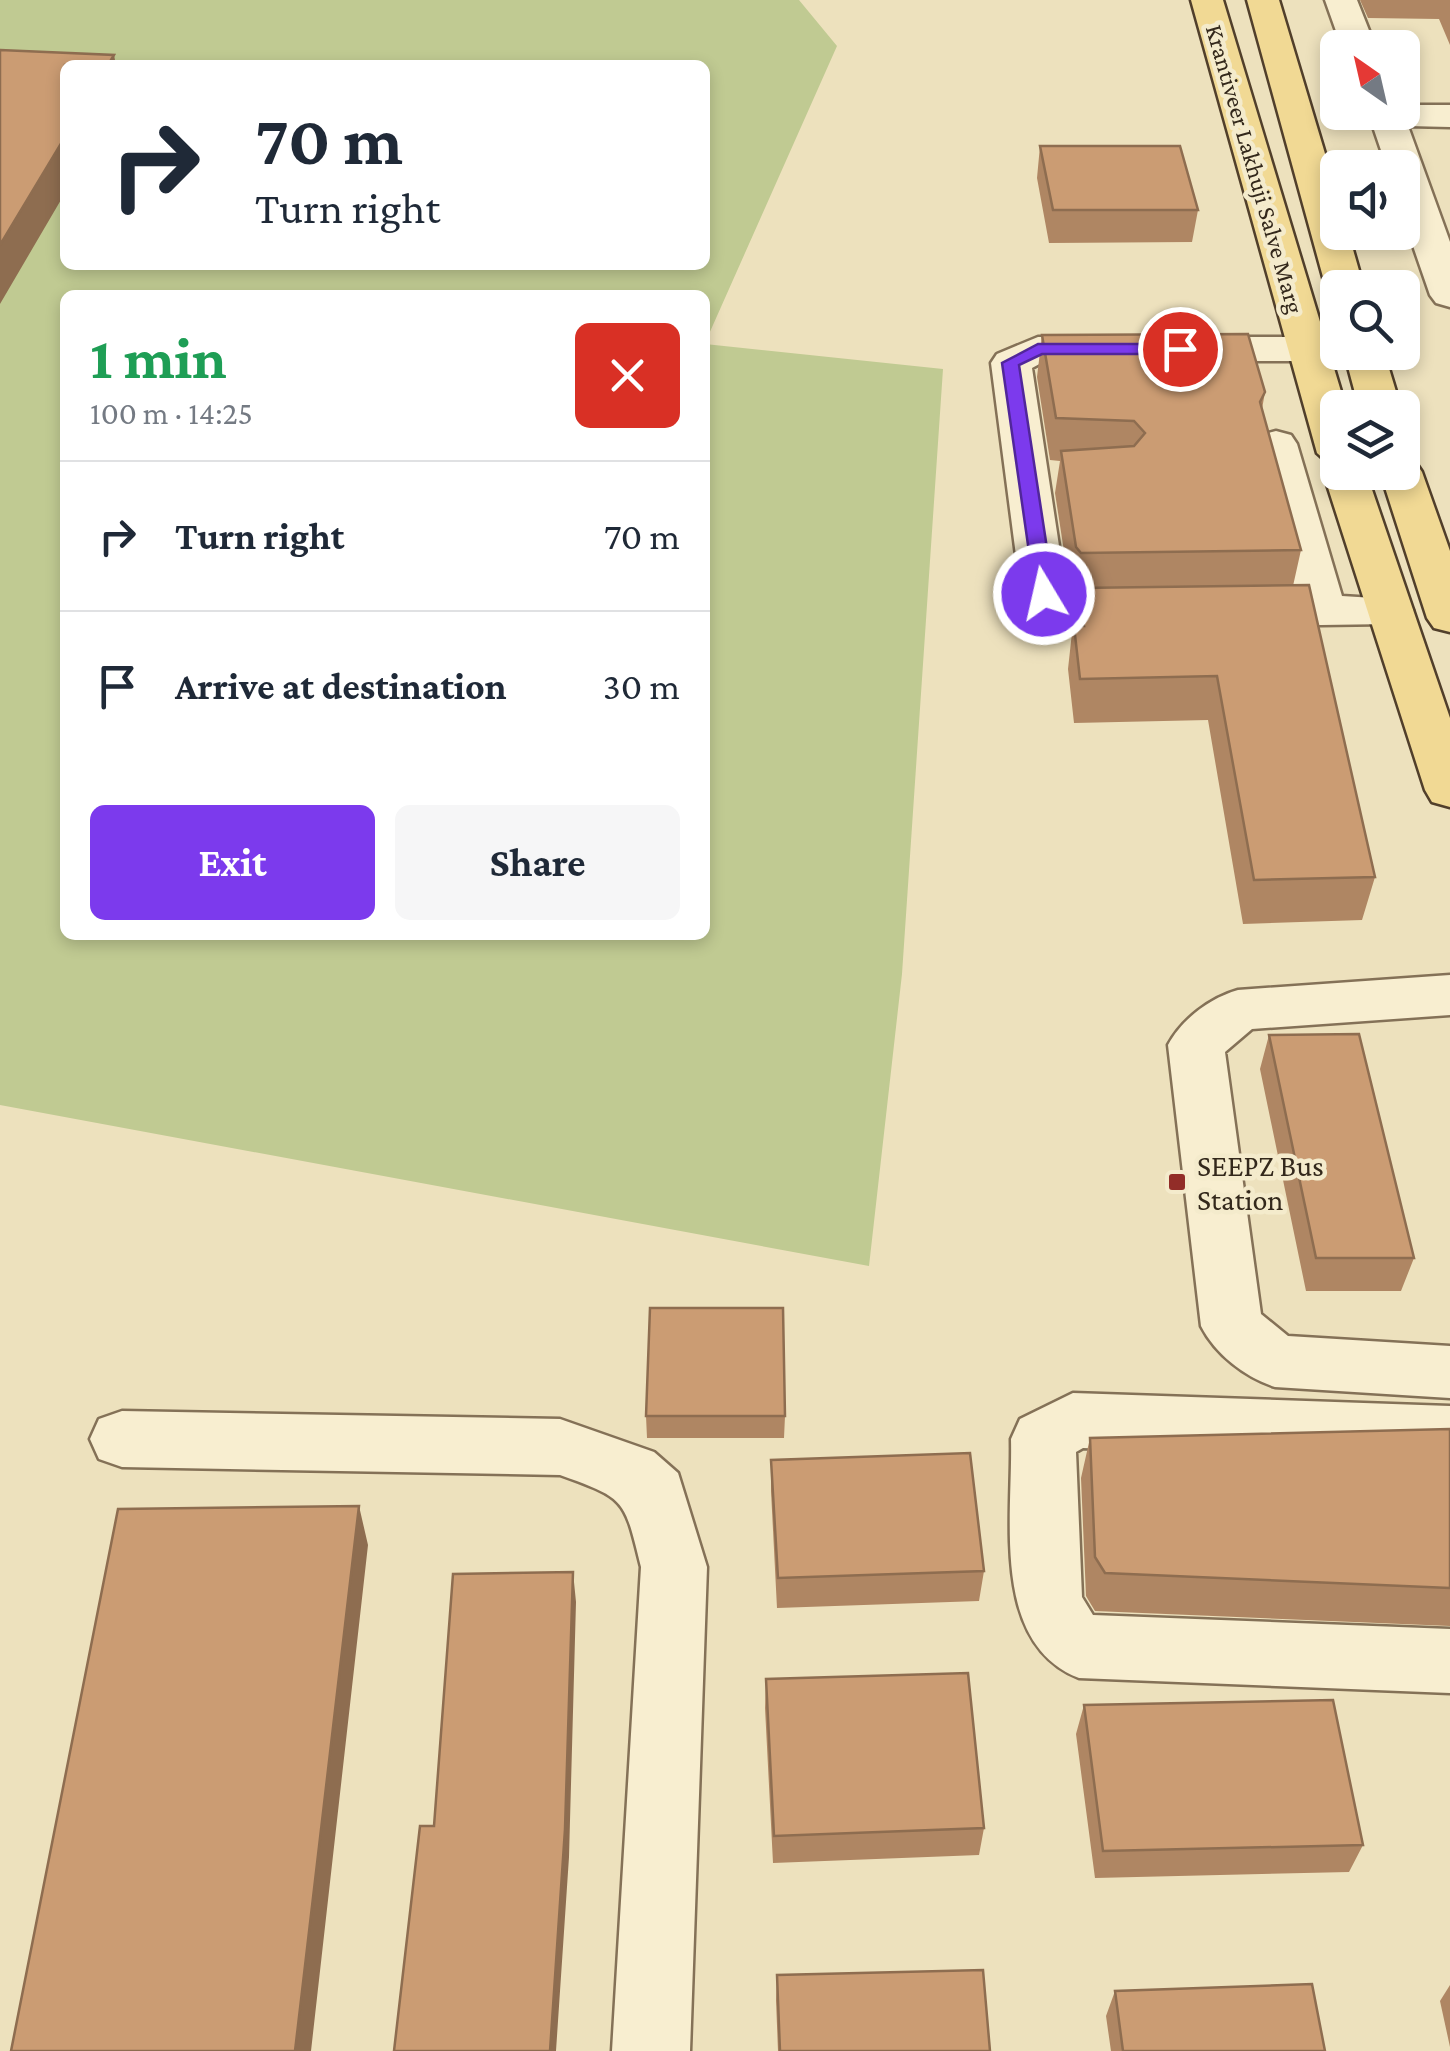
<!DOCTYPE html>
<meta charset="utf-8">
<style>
body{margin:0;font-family:"Crimson Pro",serif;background:#f6f6f7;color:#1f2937;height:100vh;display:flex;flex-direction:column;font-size:38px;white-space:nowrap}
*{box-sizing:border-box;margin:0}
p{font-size:32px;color:#747a83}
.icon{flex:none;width:55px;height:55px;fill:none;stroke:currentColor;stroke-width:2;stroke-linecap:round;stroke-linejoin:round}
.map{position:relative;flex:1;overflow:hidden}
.panel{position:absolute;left:60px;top:290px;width:650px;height:650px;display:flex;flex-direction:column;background:#fff;border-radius:15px;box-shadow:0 5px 15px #0003}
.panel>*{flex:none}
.guide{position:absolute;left:60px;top:60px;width:650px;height:210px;border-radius:15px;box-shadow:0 5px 15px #0003;background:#fff;color:#1f2937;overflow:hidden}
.needle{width:65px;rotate:326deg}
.fabs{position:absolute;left:1320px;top:30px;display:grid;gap:20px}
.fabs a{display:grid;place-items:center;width:100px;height:100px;border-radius:15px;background:#fff;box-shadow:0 5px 15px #0003;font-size:50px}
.pin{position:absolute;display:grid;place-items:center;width:85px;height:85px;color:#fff;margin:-42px;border:5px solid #fff;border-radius:50%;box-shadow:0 2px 10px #0007}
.me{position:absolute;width:110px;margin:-55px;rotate:351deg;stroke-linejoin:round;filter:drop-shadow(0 0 8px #0008)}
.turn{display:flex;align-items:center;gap:35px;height:210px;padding:0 30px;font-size:45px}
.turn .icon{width:130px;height:130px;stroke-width:2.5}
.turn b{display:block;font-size:70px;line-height:85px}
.round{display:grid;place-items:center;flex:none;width:105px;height:105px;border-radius:15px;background:#f6f6f7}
.overview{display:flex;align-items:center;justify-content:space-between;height:170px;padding:0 30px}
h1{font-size:60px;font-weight:700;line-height:75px;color:#1e9e55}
.cta{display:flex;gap:20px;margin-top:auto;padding:20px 30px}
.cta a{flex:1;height:115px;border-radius:15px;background:#7c3aed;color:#fff;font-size:40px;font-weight:700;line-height:115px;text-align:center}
.cta a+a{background:#f6f6f7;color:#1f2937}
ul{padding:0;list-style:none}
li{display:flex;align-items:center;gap:30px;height:150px;padding:0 30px;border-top:2px solid #e0e1e3}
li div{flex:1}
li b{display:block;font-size:38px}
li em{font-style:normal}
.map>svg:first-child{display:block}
</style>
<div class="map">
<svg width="1450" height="2051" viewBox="0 0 1450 2051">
<rect width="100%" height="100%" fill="#ede1bd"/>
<path fill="#c0ca92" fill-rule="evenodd" d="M 0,0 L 799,0 L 837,46 L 705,343 L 705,295 L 65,295 L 65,935 L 705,935 L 705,344 L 943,369 L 902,974 L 869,1266 L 0,1105 ZM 65,65 L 705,65 L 705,265 L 65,265 Z"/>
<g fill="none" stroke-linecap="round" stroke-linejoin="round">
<g stroke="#847157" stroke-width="5">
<path id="minor" d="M 1325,0 L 1357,0 L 1376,48 L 1342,48 Z
M 1402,105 L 1450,105 L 1450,127 L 1408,126 L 1450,242 L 1450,307 L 1436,303 L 1430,295 L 1402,214 L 1402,168 L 1387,168 L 1368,112 L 1402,112 Z
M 1038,337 L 1305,337 L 1319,340 L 1325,349 L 1319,358 L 1305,361 L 1045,361 L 1032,368 L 1066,592 C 1093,612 1132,595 1163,603 L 1170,613 L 1163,623 C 1116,635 1051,638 1021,594 L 991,363 L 997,354 Z
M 1276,431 L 1291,435 L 1297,444 L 1342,596 L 1406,600 L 1413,610 L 1406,620 L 1390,624 L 1243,626 L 1227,622 L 1220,612 L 1227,602 L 1296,597 L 1255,444 L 1261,435 Z
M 1450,975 L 1450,1015 L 1252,1029 L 1225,1052 L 1261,1314 L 1288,1336 L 1450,1346 L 1450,1398 L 1275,1387 C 1245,1377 1216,1355 1201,1326 L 1168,1045 C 1182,1019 1210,998 1238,990 Z
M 1073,1393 L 1450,1406 L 1450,1462 L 1083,1448 L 1076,1452 L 1082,1597 L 1093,1615 L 1450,1629 L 1450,1693 L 1079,1678 C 990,1643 1013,1517 1011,1439 L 1020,1419 Z
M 122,1411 L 560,1419 L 654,1452 L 678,1473 L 707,1567 L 690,2051 L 612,2051 L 641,1567 C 624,1499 627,1499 560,1475 L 122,1467 L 99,1459 L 90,1439 L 99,1419 Z"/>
</g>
<g stroke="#513f2b" stroke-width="5">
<path id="major" d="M 1191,0 L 1223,0 L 1346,408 L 1338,408 L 1338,472 L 1366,472 L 1450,718 L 1450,807 L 1432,802 L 1425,790 L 1323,472 L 1328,463 L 1317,453 Z
M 1247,0 L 1279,0 L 1338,197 L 1338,232 L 1348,232 L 1364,288 L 1338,288 L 1338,298 L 1326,288 Z
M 1344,352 L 1384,352 L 1401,408 L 1359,408 Z
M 1402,459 L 1416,463 L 1422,472 L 1450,551 L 1450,632 L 1434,628 L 1427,618 L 1380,472 L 1402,472 Z"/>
</g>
<use href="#minor" fill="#f8eed0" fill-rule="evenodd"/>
<use href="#major" fill="#f1d994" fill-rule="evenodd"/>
</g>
<path fill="#af8663" d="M 1360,0 L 1450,0 L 1450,45 L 1439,19 L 1368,18 Z
M 1040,146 L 1198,210 L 1192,242 L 1049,243 L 1037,178 Z
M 1042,335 L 1265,392 L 1262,409 L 1301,550 L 1293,586 L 1375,877 L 1362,920 L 1243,924 L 1208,720 L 1074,723 L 1068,669 L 1076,596 L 1070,590 L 1055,493 L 1060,461 L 1050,460 L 1037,377 Z
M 1269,1035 L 1414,1258 L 1401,1291 L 1306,1291 L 1260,1069 Z
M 646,1416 L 785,1416 L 784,1438 L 647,1438 Z
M 1450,1429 L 1450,1626 L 1095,1611 L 1086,1596 L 1081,1478 L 1090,1438 Z
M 771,1460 L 984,1571 L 979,1601 L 777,1608 L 771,1491 Z
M 766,1679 L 984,1828 L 979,1855 L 773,1863 L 765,1708 Z
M 1084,1705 L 1363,1845 L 1349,1872 L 1095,1878 L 1076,1734 Z
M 777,1975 L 990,2051 L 778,2051 L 776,2000 Z
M 1450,1985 L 1450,2047 L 1440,2001 Z
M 1115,1991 L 1325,2051 L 1111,2051 L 1106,2016 Z"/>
<path fill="#8e6d50" d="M 114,55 L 116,65 L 108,65 Z
M 65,137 L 65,193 L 0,304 L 0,245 Z
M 359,1506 L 368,1545 L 311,2051 L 295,2051 Z
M 573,1572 L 576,1602 L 569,1857 L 556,2051 L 550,2051 Z"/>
<path fill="#cb9c73" stroke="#8e6d50" stroke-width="2.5" d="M 0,50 L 114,55 L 108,65 L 65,65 L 65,137 L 0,245 Z
M 1040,146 L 1180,146 L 1198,210 L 1053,210 Z
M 1248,334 L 1265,392 L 1260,402 L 1301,550 L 1081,553 L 1076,547 L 1061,451 L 1134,446 L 1145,433 L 1134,421 L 1056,418 L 1042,335 Z
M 1309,585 L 1375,877 L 1254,880 L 1217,676 L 1080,679 L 1074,626 L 1084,626 L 1077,588 Z
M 1359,1034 L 1414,1258 L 1316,1258 L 1269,1035 Z
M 650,1308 L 783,1308 L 785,1416 L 646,1416 Z
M 1450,1429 L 1450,1588 L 1105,1573 L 1095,1557 L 1090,1438 Z
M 970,1453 L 984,1571 L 778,1578 L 771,1460 Z
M 359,1506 L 295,2051 L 11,2051 L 118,1509 Z
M 573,1572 L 565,1829 L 550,2051 L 394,2051 L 420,1826 L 434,1826 L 453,1574 Z
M 968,1673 L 984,1828 L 774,1836 L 766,1679 Z
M 1333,1700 L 1363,1845 L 1103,1851 L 1084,1705 Z
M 983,1970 L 990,2051 L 780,2051 L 777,1975 Z
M 1312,1984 L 1325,2051 L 1123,2051 L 1115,1991 Z"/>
<path fill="#7c3aed" stroke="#51269a" stroke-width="2.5" d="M 1038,344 L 1180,344 L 1188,349 L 1180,354 L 1042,354 L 1019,365 L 1054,594 L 1044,600 L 1035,594 L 1002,363 Z"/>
<rect fill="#922d28" stroke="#f4ebcc" stroke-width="4" x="1167" y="1172" width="20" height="20" rx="5"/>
<g text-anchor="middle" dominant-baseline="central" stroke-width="9" stroke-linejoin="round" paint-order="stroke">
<g font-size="25" fill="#33281b" stroke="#f4ebcc">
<text transform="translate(1255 169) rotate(74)">Krantiveer Lakhuji Salve Marg</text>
</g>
<g font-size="30" fill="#33281b" stroke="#f4ebcc" text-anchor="start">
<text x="1197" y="1165">SEEPZ Bus<tspan x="1197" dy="34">Station</tspan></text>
</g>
</g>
</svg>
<div class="fabs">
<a><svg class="needle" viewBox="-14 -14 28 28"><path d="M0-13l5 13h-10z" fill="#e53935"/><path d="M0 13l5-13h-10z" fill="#747a83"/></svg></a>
<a><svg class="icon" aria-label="sound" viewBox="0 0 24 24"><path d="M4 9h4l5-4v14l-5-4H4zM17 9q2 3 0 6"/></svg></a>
<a><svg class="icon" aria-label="search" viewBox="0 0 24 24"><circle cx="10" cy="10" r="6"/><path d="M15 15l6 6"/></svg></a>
<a><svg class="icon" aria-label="layers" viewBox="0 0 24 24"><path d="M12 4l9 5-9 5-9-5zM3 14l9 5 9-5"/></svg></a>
</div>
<div class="pin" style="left:1180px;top:349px;background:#d93025"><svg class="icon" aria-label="arrive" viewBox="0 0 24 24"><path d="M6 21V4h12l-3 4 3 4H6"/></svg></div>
<svg class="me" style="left:1044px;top:594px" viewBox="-20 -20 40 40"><circle r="17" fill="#7c3aed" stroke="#fff" stroke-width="3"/><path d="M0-11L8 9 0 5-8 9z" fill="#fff"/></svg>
<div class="guide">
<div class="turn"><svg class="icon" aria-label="right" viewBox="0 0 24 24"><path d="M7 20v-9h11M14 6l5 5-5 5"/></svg><div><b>70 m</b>Turn right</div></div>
</div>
<section class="panel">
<div class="overview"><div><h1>1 min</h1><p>100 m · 14:25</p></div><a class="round" style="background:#d93025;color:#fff"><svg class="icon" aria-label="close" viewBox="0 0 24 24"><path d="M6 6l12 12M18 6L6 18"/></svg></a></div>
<ul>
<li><svg class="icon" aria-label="right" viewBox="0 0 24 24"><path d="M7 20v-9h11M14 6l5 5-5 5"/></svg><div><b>Turn right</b></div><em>70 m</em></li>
<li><svg class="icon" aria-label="arrive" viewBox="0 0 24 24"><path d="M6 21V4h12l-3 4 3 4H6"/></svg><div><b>Arrive at destination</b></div><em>30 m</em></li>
</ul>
<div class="cta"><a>Exit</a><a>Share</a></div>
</section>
</div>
